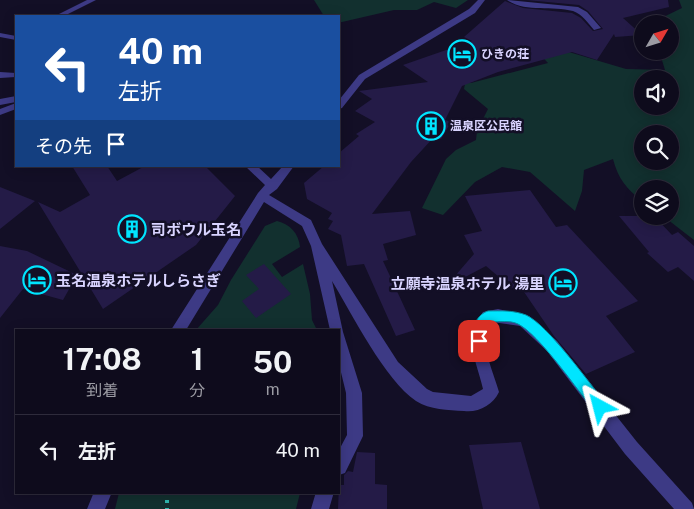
<!DOCTYPE html>
<html lang="ja">
<meta charset="utf-8">
<style>
body{margin:0;font-family:"Public Sans","Noto Sans JP",sans-serif;background:#1c1929;color:#f1f3f6;height:100vh;display:flex;flex-direction:column;font-size:19px;white-space:nowrap}
*{box-sizing:border-box;margin:0}
p{font-size:16px;color:#9b9ba3}
.icon{flex:none;width:28px;height:28px;fill:none;stroke:currentColor;stroke-width:2;stroke-linecap:round;stroke-linejoin:round}
.map{position:relative;flex:1;overflow:hidden}
.drawer{position:absolute;left:15px;top:329px;width:325px;height:165px;display:flex;flex-direction:column;background:#0e0b1c;border-radius:0px;box-shadow:0 2px 12px #0003,0 0 0 1px #2e2b3b}
.drawer>*{flex:none}
.hud{position:absolute;left:15px;top:15px;width:325px;height:152px;border-radius:0px;box-shadow:0 2px 12px #0003,0 0 0 1px #2e2b3b;background:#1a4fa0;color:#fff;overflow:hidden}
.needle{width:32px;rotate:51deg}
.controls{position:absolute;left:634px;top:15px;display:grid;gap:10px}
.controls a{display:grid;place-items:center;width:45px;height:45px;border-radius:50%;background:#0e0b1c;box-shadow:0 2px 12px #0003,0 0 0 1px #2e2b3b;font-size:25px}
.pin{position:absolute;display:grid;place-items:center;width:42px;height:42px;color:#fff;margin:-21px;border-radius:10px;box-shadow:0 2px 8px #0006}
.me{position:absolute;width:55px;margin:-28px;rotate:322deg;stroke-linejoin:round;filter:drop-shadow(0 0 4px #0008)}
.turn{display:flex;align-items:center;gap:18px;height:105px;padding:0 20px;font-size:22px}
.turn .icon{width:65px;height:65px;stroke-width:2.5}
.turn b{display:block;font-size:35px;line-height:42px}
.then{display:flex;align-items:center;height:48px;padding:0 20px;background:#0003;gap:10px;font-size:19px}
.eta{display:flex;justify-content:space-evenly;align-items:center;height:85px;text-align:center}
.eta b{font-size:30px;font-weight:700;line-height:35px}
ul{padding:0;list-style:none}
li{display:flex;align-items:center;gap:15px;height:70px;padding:0 20px;border-top:1px solid #2e2b3b}
li div{flex:1}
li b{display:block;font-size:19px}
li em{font-style:normal}
.map>svg:first-child{display:block}
</style>
<div class="map">
<svg width="694" height="509" viewBox="0 0 694 509">
<rect width="100%" height="100%" fill="#130f26"/>
<path fill="#12302f" fill-rule="evenodd" d="M 314,0 L 468,0 L 456,8 L 434,2 L 417,10 L 394,10 L 342,22 L 339,22 L 339,16 L 324,16 Z
M 679,0 L 694,0 L 694,240 L 663,216 L 670,216 L 670,189 L 642,189 L 642,201 C 627,189 618,179 613,159 L 584,170 L 582,191 L 575,211 L 530,172 L 502,167 L 475,182 L 443,215 L 422,208 L 446,159 L 456,150 L 476,140 L 477,131 L 488,109 L 464,89 L 465,84 L 468,82 L 471,83 L 548,63 L 531,45 L 562,50 L 626,69 L 665,70 L 661,57 L 666,51 L 670,51 L 670,49 L 675,47 L 670,42 L 670,24 L 649,24 L 682,8 ZM 642,79 L 670,79 L 670,106 L 642,106 ZM 642,134 L 670,134 L 670,161 L 642,161 Z
M 277,221 C 290,224 299,234 300,247 L 272,264 L 282,277 L 303,264 L 310,294 L 312,320 L 317,330 L 196,330 L 218,305 L 231,280 L 265,226 Z
M 119,493 L 119,492 L 300,493 L 296,509 L 115,509 Z"/>
<path fill="#241b47" d="M 526,0 L 668,0 L 669,7 L 623,18 L 642,35 L 615,37 L 614,34 L 597,60 L 572,52 L 498,72 L 462,86 L 445,120 L 451,122 L 441,139 L 434,137 L 411,162 L 372,214 L 410,211 L 416,235 L 383,244 L 388,260 L 383,261 L 415,330 L 396,336 L 364,264 L 347,266 L 341,235 L 328,229 L 333,221 L 328,219 L 332,213 L 307,199 L 304,183 L 324,166 L 339,166 L 339,153 L 359,136 L 356,134 L 375,122 L 355,111 L 372,99 L 359,91 L 428,82 L 403,65 L 472,41 L 464,37 L 505,1 L 523,8 L 572,13 L 581,18 L 593,31 L 603,29 L 588,11 L 579,5 Z
M 72,166 L 107,166 L 117,181 L 145,166 L 205,166 L 235,196 L 196,245 L 103,309 L 38,202 L 60,212 L 90,195 Z
M 0,187 L 35,201 L 0,229 Z
M 530,190 L 556,227 L 567,225 L 638,301 L 606,316 L 635,352 L 586,374 L 554,336 L 520,286 L 512,288 L 486,266 L 450,285 L 448,284 L 474,254 L 464,235 L 482,231 L 465,196 Z
M 619,216 L 654,216 L 672,235 L 678,232 L 694,246 L 694,281 L 678,267 L 668,272 L 647,253 L 649,252 Z
M 0,246 L 27,251 L 77,275 L 63,300 L 23,289 L 0,318 Z
M 264,264 L 291,294 L 256,318 L 242,301 L 259,289 L 246,275 Z
M 521,442 L 540,509 L 483,509 L 469,445 Z
M 357,452 L 375,453 L 375,484 L 387,485 L 387,509 L 338,509 L 339,485 L 344,485 L 344,475 L 348,471 L 353,472 Z"/>
<g fill="none" stroke-linecap="round" stroke-linejoin="round">
<path stroke="#2fb8b0" stroke-width="4" stroke-dasharray="3 5" stroke-linecap="butt" d="M 167,492 L 167,509"/>
<path fill="#3d3a85" fill-rule="evenodd" d="M 87,0 L 96,0 L 64,16 L 55,16 Z
M 478,0 L 485,0 L 475,13 L 365,79 L 342,108 L 339,109 L 339,100 L 359,75 L 469,9 Z
M 507,0 L 578,7 L 587,12 L 601,28 L 594,30 C 588,23 582,14 573,11 C 552,5 527,13 507,0 Z
M 0,33 L 16,36 L 16,40 L 0,37 Z
M 0,72 L 16,73 L 16,77 L 0,78 Z
M 16,96 L 16,102 L 0,105 L 0,99 Z
M 16,103 L 16,109 L 0,115 L 0,109 Z
M 245,166 L 257,166 L 271,179 L 283,166 L 294,166 L 277,189 L 269,195 L 311,220 L 322,244 L 398,362 L 427,389 L 433,392 L 471,396 L 483,389 C 476,358 463,341 483,312 L 498,309 L 529,316 L 557,341 L 637,442 L 692,503 L 694,509 L 674,509 L 625,454 L 547,351 L 520,326 L 492,322 C 478,344 493,370 499,392 C 493,405 478,413 464,411 C 448,410 430,410 416,401 C 385,380 352,314 332,281 L 343,332 L 362,393 L 363,436 L 345,473 L 339,475 L 339,450 L 347,435 L 346,393 L 339,364 L 339,330 L 330,330 L 311,246 L 302,226 L 264,202 L 186,330 L 171,330 L 258,193 L 265,185 Z
M 94,492 L 112,492 L 105,509 L 87,509 Z
M 316,492 L 334,492 L 329,509 L 311,509 Z"/>
</g>
<path fill="#00e5ff" stroke="#0095a6" d="M 488,311 C 501,311 513,310 526,315 C 548,325 588,382 605,402 L 607,407 L 605,412 L 600,415 L 595,412 C 579,392 539,334 518,324 C 510,320 499,322 491,322 L 487,327 L 484,345 L 479,347 L 475,345 C 469,333 475,315 488,311 Z"/>
<defs>
<g id="hotel-ring" transform="scale(1.4375)"><circle r="9.5" fill="#130f26" stroke="#00e5ff" stroke-width="1.5"/><path d="M-6-4.5h1.5V1H6V5H4.5V3h-9V5H-6ZM-4 0a1.8 1.8 0 1 1 3.6 0ZM.5 0V-2.5h3Q6-2.5 6 0Z" fill="#00e5ff"/></g>
<g id="building-ring" transform="scale(1.4375)"><circle r="9.5" fill="#130f26" stroke="#00e5ff" stroke-width="1.5"/><path d="M-4-6H4V6H1V3H-1V6H-4ZM-2.5-4.3h1.7v1.8h-1.7ZM.8-4.3h1.7v1.8H.8ZM-2.5-1h1.7V.8h-1.7ZM.8-1h1.7V.8H.8Z" fill="#00e5ff"/></g>
</defs>
<g fill-rule="evenodd">
<use href="#hotel-ring" x="462" y="54"/>
<use href="#building-ring" x="431" y="126"/>
<use href="#building-ring" x="132" y="229"/>
<use href="#hotel-ring" x="37" y="280"/>
<use href="#hotel-ring" x="563" y="283"/>
</g>
<g text-anchor="middle" dominant-baseline="central" stroke-width="5" stroke-linejoin="round" paint-order="stroke">
<g font-size="12" font-weight="bold" fill="#d9d4ff" stroke="#130f26" text-anchor="start">
<text x="481" y="54">ひきの荘</text>
<text x="450" y="126">温泉区公民館</text>
</g>
<g font-size="15" font-weight="bold" fill="#d9d4ff" stroke="#130f26" text-anchor="start">
<text x="151" y="229">司ボウル玉名</text>
<text x="56" y="280">玉名温泉ホテルしらさぎ</text>
<text x="544" y="283" text-anchor="end">立願寺温泉ホテル 湯里</text>
</g>
</g>
</svg>
<div class="controls">
<a><svg class="needle" viewBox="-14 -14 28 28"><path d="M0-13l5 13h-10z" fill="#e53935"/><path d="M0 13l5-13h-10z" fill="#9b9ba3"/></svg></a>
<a><svg class="icon" aria-label="sound" viewBox="0 0 24 24"><path d="M4 9h4l5-4v14l-5-4H4zM17 9q2 3 0 6"/></svg></a>
<a><svg class="icon" aria-label="search" viewBox="0 0 24 24"><circle cx="10" cy="10" r="6"/><path d="M15 15l6 6"/></svg></a>
<a><svg class="icon" aria-label="layers" viewBox="0 0 24 24"><path d="M12 4l9 5-9 5-9-5zM3 14l9 5 9-5"/></svg></a>
</div>
<div class="pin" style="left:479px;top:341px;background:#d93025"><svg class="icon" aria-label="arrive" viewBox="0 0 24 24"><path d="M6 21V4h12l-3 4 3 4H6"/></svg></div>
<svg class="me" style="left:600px;top:407px" viewBox="-20 -20 40 40"><path d="M0-17L14 15 0 8-14 15z" fill="#00e5ff" stroke="#fff" stroke-width="4"/></svg>
<div class="hud">
<div class="turn"><svg class="icon" aria-label="left" viewBox="0 0 24 24"><path d="M17 20v-9H6M10 6l-5 5 5 5"/></svg><div><b>40 m</b>左折</div></div>
<div class="then">その先<svg class="icon" aria-label="arrive" viewBox="0 0 24 24"><path d="M6 21V4h12l-3 4 3 4H6"/></svg></div>
</div>
<section class="drawer">
<div class="eta">
<div><b>17:08</b><p>到着</p></div>
<div><b>1</b><p>分</p></div>
<div><b>50</b><p>m</p></div>
</div>
<ul>
<li><svg class="icon" aria-label="left" viewBox="0 0 24 24"><path d="M17 20v-9H6M10 6l-5 5 5 5"/></svg><div><b>左折</b></div><em>40 m</em></li>
</ul>
</section>
</div>
